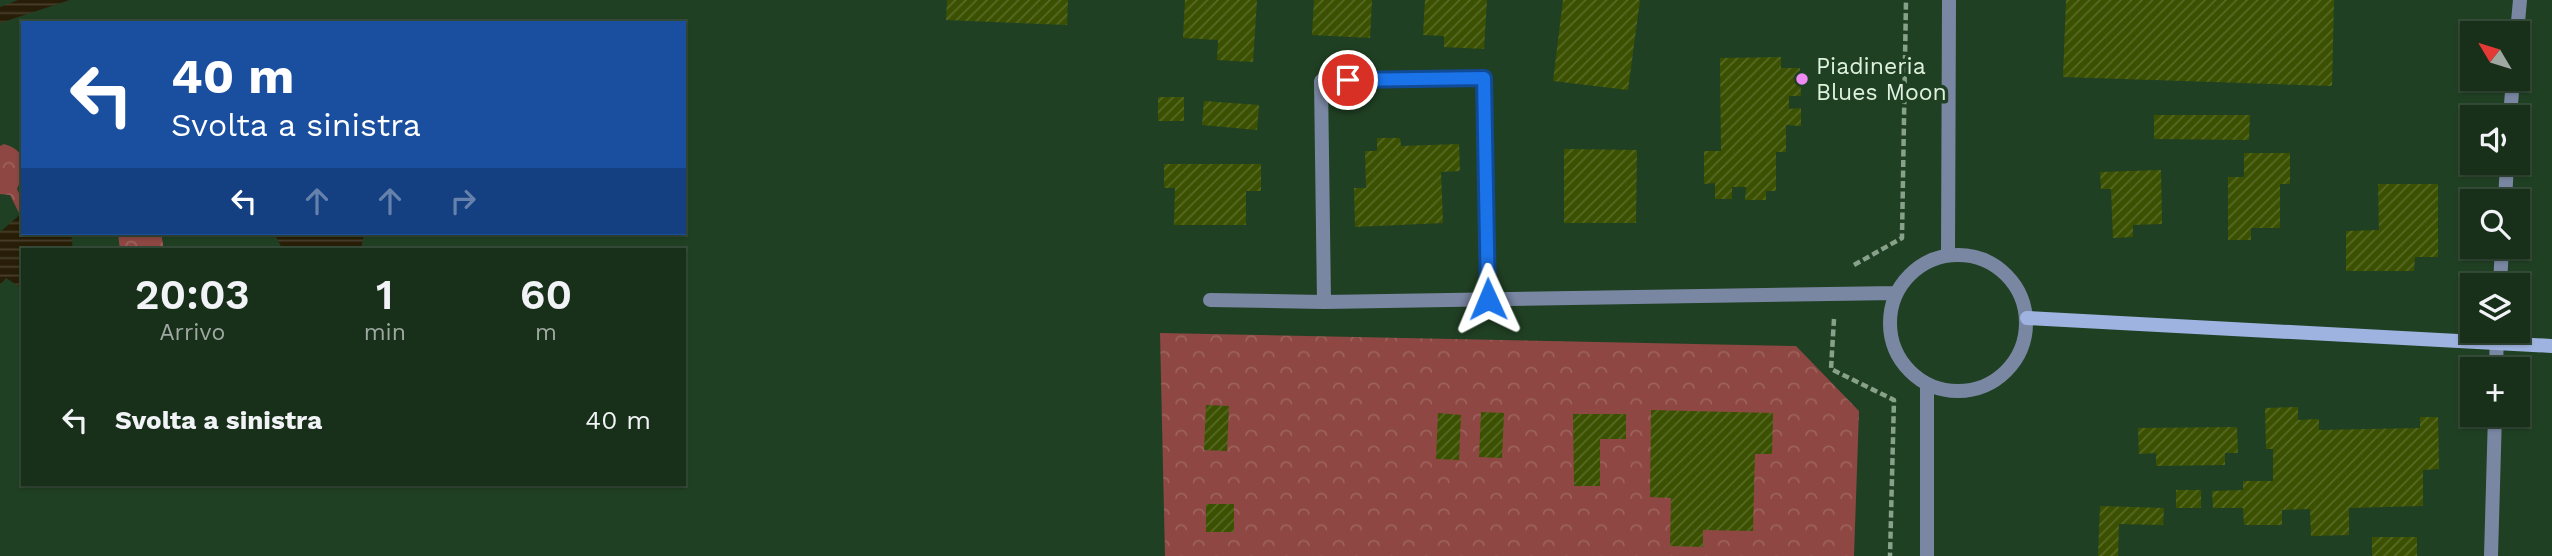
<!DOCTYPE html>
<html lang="it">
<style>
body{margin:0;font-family:"Work Sans",sans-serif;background:#253c27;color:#f1f3f6;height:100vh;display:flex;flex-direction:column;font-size:26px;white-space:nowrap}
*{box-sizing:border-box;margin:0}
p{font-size:23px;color:#9fa9a2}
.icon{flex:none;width:38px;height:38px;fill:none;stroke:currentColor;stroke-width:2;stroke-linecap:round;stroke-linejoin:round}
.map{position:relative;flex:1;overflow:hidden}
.details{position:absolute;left:21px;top:248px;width:665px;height:238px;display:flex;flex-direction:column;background:#18301a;border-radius:0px;box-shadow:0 2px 5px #0004,0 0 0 2px #364b39}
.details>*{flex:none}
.top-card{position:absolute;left:21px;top:21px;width:665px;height:214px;border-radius:0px;box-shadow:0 2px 5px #0004,0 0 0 2px #364b39;background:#1a4fa0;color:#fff;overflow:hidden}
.needle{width:46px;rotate:308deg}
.controls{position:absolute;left:2460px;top:21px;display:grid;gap:14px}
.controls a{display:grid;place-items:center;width:70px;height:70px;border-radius:0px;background:#18301a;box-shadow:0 2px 5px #0004,0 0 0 2px #364b39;font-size:35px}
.pin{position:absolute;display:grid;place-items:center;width:60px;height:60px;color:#fff;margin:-30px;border:4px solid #fff;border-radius:50%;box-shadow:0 2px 7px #0007}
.me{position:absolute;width:77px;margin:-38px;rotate:359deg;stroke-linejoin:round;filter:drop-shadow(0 0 5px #0008)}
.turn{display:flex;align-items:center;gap:24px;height:147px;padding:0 35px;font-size:32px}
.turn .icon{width:91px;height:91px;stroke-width:2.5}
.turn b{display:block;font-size:49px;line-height:60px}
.lanes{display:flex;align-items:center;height:66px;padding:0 35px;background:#0003;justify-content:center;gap:35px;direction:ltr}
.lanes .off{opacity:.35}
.eta{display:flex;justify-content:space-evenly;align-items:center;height:119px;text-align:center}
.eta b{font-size:42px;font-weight:600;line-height:49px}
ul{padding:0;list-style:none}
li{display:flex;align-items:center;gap:21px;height:105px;padding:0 35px}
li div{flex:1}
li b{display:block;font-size:26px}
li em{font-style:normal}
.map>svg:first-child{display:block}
</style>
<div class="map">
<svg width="2552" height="556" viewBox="0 0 2552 556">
<defs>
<pattern id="park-crowns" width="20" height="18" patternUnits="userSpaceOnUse" patternTransform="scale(1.75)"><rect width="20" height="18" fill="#8e4742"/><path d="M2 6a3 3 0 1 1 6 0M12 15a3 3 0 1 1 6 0" fill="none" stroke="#9d625d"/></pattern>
<pattern id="water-rules" width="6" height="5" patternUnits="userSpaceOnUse" patternTransform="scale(1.75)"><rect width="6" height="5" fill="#281e07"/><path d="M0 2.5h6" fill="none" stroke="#473f2b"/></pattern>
<pattern id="building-hatch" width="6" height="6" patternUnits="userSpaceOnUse" patternTransform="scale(1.75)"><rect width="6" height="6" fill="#3b5101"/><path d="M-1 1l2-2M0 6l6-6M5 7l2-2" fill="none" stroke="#576a26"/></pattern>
</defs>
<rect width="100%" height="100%" fill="#204023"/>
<path fill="url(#park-crowns)" d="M 4,144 C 29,151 26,170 17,189 L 23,202 L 23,212 L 19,213 L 10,195 L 0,194 L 0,146 Z
M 118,233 L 161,233 L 164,250 L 120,250 Z
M 1160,333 L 1796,346 L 1859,411 L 1854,556 L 1165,556 Z"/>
<path fill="url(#water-rules)" d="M 18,0 L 70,0 L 0,23 L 0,7 Z
M 23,212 L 23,233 L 71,233 L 73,250 L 23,250 L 23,289 L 6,278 L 0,285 L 0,232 Z
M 274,233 L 364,233 L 361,250 L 283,250 Z"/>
<path fill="url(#building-hatch)" d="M 947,0 L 1068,0 L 1067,25 L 946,20 Z
M 1185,0 L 1257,0 L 1253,62 L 1217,60 L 1218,40 L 1183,38 Z
M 1314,0 L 1372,0 L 1370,38 L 1312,35 Z
M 1425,0 L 1487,0 L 1484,49 L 1444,47 L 1444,36 L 1423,35 Z
M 1563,0 L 1640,0 L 1628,90 L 1553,81 Z
M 2066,0 L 2334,0 L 2332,86 L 2063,77 Z
M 1781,57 L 1781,68 L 1800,68 L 1801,96 L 1789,96 L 1789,109 L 1801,108 L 1801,126 L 1786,125 L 1786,152 L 1776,152 L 1776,191 L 1766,191 L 1766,200 L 1745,200 L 1746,187 L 1732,187 L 1732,199 L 1715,199 L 1715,183 L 1704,184 L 1704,151 L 1721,151 L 1720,58 Z
M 1158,97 L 1184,97 L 1184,121 L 1158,121 Z
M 1204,101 L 1259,105 L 1257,130 L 1202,125 Z
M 2154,115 L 2250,115 L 2249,140 L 2154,139 Z
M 1377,138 L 1400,138 L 1401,146 L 1459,144 L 1460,171 L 1441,172 L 1443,223 L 1355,227 L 1354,188 L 1366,188 L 1365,151 L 1377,151 Z
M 1564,149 L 1637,150 L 1636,223 L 1564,223 Z
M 2244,153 L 2290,153 L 2290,184 L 2280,184 L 2280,228 L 2251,228 L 2251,240 L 2228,240 L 2228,177 L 2244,177 Z
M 1164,164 L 1261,164 L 1261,191 L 1246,191 L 1246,225 L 1174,225 L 1175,188 L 1164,188 Z
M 2161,170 L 2162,224 L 2133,225 L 2133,237 L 2113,238 L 2111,189 L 2101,189 L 2100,172 Z
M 2378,184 L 2438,184 L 2438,257 L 2415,257 L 2414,271 L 2346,271 L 2346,231 L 2379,230 Z
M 1206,405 L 1229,406 L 1227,451 L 1204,450 Z
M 2298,407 L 2298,420 L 2319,419 L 2319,430 L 2420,428 L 2420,417 L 2438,417 L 2439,469 L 2423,470 L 2423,506 L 2349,508 L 2349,535 L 2311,536 L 2310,509 L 2282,510 L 2282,525 L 2244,525 L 2243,508 L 2213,508 L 2212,491 L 2243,490 L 2243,481 L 2273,481 L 2273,449 L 2266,449 L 2265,408 Z
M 1651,410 L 1773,413 L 1772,454 L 1755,454 L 1753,531 L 1703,530 L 1703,547 L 1670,546 L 1671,498 L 1650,497 Z
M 1481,412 L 1504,413 L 1502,458 L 1479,457 Z
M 1438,413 L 1461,415 L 1459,460 L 1436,459 Z
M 1573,414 L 1626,414 L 1626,439 L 1600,439 L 1600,486 L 1574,486 Z
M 2237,427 L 2238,453 L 2225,453 L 2225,465 L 2156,466 L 2156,453 L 2139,454 L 2138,428 Z
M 2176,490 L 2201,490 L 2201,508 L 2176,508 Z
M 1206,504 L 1234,504 L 1234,532 L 1206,532 Z
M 2100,506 L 2164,508 L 2163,525 L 2119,524 L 2118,556 L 2098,556 Z
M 2372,537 L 2417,537 L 2417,556 L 2372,556 Z"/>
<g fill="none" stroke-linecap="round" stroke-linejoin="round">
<path stroke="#88a18a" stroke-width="4.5" stroke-dasharray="7 3.5" stroke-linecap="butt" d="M 1854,265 L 1902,238 L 1906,0
M 1834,319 L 1831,369 L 1894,400 L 1890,556"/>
<path stroke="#7a87a3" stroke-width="14" d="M 2517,33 L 2520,0
M 2510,117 L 2513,79
M 2505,201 L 2507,163
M1890 323a68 68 0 1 1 136 0a68 68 0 1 1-136 0Z
M 1948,255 L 1949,0
M 2500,285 L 2502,247
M 1210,300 L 1324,302 L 1896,293
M 1324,302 L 1321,81 L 1484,78 L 1488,299
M 2496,369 L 2497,331
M 1927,384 L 1927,556
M 2491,556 L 2495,415"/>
<path stroke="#9eb3e0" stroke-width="14" d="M 2027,318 L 2552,346"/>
</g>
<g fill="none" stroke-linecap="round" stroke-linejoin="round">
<g stroke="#114b97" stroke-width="18">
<path id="route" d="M 1348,80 L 1484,78 L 1488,299"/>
</g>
<use href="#route" stroke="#1a73e8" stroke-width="12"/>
</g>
<circle fill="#f08bf5" stroke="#204023" stroke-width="2.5" cx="1802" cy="79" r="7"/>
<g text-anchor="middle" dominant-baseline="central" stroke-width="7" stroke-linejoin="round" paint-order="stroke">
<g font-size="23" fill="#def1de" stroke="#204023" text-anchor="start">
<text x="1816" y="66">Piadineria<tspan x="1816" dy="26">Blues Moon</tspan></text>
</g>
</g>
</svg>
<div class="controls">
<a><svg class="needle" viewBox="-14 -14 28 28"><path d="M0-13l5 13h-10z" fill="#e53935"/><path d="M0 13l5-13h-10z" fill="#9fa9a2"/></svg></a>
<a><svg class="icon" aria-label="sound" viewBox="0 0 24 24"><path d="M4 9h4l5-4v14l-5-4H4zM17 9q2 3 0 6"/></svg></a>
<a><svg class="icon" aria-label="search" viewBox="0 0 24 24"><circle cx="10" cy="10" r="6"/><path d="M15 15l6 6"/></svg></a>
<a><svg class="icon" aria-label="layers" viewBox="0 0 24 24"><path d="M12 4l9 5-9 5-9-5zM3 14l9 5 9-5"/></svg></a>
<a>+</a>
</div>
<div class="pin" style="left:1348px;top:80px;background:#d93025"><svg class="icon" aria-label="arrive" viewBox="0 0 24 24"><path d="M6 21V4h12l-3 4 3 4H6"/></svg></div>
<svg class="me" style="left:1488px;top:299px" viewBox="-20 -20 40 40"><path d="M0-17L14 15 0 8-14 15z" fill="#1a73e8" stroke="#fff" stroke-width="4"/></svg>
<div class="top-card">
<div class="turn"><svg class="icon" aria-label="left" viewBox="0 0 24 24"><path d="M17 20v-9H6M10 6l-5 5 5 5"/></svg><div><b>40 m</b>Svolta a sinistra</div></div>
<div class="lanes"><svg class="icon" aria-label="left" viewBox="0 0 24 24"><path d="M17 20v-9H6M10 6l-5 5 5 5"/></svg><svg class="icon off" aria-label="ahead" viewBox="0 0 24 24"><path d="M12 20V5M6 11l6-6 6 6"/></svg><svg class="icon off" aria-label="ahead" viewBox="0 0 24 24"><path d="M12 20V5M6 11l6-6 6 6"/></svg><svg class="icon off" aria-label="right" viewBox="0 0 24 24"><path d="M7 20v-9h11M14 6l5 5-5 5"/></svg></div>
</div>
<section class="details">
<div class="eta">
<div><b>20:03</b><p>Arrivo</p></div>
<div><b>1</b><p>min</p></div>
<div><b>60</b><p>m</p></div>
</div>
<ul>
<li><svg class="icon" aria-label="left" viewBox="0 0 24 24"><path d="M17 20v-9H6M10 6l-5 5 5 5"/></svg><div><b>Svolta a sinistra</b></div><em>40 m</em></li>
</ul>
</section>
</div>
